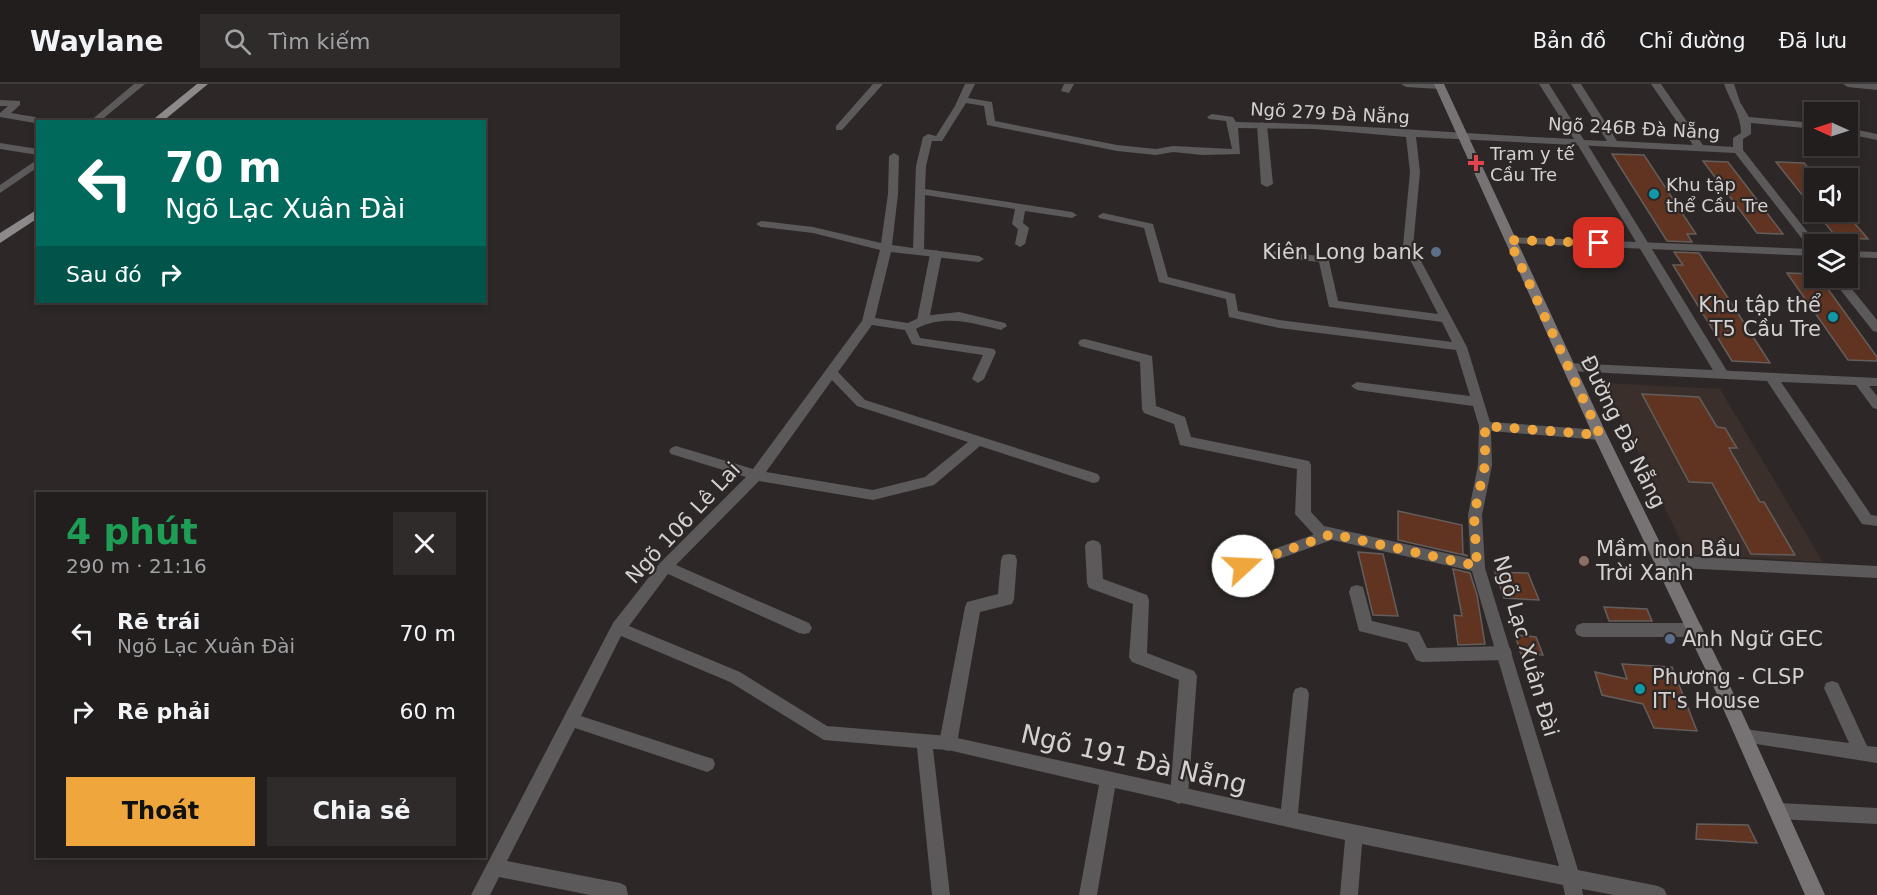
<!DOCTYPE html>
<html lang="vi">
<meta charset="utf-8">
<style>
body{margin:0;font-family:"DejaVu Sans",sans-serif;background:#2e2b2a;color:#f1f3f6;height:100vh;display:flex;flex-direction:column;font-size:22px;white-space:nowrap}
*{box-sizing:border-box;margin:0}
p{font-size:20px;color:#a2a2a4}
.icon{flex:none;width:33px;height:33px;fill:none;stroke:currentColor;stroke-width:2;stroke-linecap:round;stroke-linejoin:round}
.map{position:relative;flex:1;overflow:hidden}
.sheet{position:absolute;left:36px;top:408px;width:450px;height:366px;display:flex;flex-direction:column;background:#221e1d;border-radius:0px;box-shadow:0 3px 9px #0003,0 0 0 2px #3f3c3b}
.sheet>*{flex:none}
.top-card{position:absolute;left:36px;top:36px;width:450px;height:183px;border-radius:0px;box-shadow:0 3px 9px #0003,0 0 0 2px #3f3c3b;background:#00695c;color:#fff;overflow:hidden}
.needle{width:39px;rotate:273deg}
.buttons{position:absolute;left:1804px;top:18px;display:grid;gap:12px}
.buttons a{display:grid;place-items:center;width:54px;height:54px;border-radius:0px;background:#221e1d;box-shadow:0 3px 9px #0003,0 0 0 2px #3f3c3b;font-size:30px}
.pin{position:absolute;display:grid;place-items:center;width:51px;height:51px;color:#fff;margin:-26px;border-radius:12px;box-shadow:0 3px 9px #0006}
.me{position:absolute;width:66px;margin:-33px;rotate:70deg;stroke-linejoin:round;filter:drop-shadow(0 0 4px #0008)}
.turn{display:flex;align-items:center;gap:21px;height:126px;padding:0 30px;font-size:27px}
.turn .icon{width:78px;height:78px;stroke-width:2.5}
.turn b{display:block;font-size:42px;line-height:51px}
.then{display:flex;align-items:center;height:57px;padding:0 30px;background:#0003;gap:12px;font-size:22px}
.round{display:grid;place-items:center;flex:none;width:63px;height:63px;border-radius:0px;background:#2e2b2a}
.overview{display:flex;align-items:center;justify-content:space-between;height:102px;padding:0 30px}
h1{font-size:36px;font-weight:700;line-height:45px;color:#1e9e55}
.cta{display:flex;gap:12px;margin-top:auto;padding:12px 30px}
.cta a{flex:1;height:69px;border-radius:0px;background:#efa73d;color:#111;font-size:24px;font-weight:700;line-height:69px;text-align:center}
.cta a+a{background:#2e2b2a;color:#f1f3f6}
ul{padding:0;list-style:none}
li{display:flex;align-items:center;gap:18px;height:78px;padding:0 30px}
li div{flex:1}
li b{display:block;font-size:22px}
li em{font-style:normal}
header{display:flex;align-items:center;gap:36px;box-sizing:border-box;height:84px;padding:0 30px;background:#221e1d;border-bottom:2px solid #3f3c3b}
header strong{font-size:28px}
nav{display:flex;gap:33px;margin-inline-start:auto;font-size:21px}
.search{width:420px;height:54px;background:#2e2b2a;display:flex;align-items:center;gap:15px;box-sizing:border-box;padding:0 21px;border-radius:0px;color:#a2a2a4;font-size:22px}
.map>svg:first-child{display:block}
</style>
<header>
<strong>Waylane</strong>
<div class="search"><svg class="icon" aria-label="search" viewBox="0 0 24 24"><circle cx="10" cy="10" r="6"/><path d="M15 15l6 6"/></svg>Tìm kiếm</div>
<nav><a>Bản đồ</a><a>Chỉ đường</a><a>Đã lưu</a></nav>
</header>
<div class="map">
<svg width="1877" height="811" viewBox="0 0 1877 811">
<rect width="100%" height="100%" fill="#2d2827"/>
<path fill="#3a2f2b" d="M 1605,299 L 1720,305 L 1823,478 L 1687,470 Z"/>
<path fill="#603421" stroke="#635e5c" stroke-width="1.5" d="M 1612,70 L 1644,71 L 1696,150 L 1687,150 L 1692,158 L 1667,157 Z
M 1703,77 L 1728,78 L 1783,150 L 1757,149 Z
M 1776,78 L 1804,79 L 1818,94 L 1815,94 L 1815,127 Z
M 1816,128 L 1845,128 L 1868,155 L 1837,154 Z
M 1674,168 L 1699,169 L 1770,279 L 1732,277 L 1673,181 L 1683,181 Z
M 1787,189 L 1815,190 L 1815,194 L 1820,194 L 1877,273 L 1877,277 L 1848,276 Z
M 1642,310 L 1699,313 L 1717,343 L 1725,344 L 1737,364 L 1729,364 L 1760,418 L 1764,418 L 1795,471 L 1751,470 L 1712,399 L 1689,398 Z
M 1398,427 L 1462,441 L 1463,470 L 1468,472 L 1398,456 Z
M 1358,468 L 1383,470 L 1398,532 L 1373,531 Z
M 1453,485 L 1470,489 L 1477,511 L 1485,560 L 1458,561 L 1454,531 L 1462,532 Z
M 1495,488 L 1528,489 L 1539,516 L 1504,514 Z
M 1604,523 L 1647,525 L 1652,537 L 1609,537 Z
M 1515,551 L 1536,553 L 1543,571 L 1521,570 Z
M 1622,580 L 1672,583 L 1697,647 L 1654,644 L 1643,620 L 1602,611 L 1595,588 L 1627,595 Z
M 1697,740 L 1748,741 L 1757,759 L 1696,755 Z"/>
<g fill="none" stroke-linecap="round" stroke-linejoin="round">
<path fill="#5c595a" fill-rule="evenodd" d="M 134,0 L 145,0 L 99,38 L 89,38 Z
M 873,0 L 883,0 L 842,46 L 836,46 L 836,42 Z
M 965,0 L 975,0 L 968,14 L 992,18 L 995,37 L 1117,61 L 1156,65 L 1173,62 L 1232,65 L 1226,37 L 1209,35 L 1207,33 L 1212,30 L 1233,33 L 1236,38 C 1349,40 1462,50 1574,55 L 1539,0 L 1549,0 L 1584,56 L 1607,57 L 1571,0 L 1581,0 L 1617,57 L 1693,61 L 1651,0 L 1661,0 L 1703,61 L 1733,63 L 1733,54 L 1741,49 C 1741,31 1730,17 1724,0 L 1734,0 L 1740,18 L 1749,33 L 1815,39 L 1815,45 L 1751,39 L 1751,50 L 1743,55 L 1743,66 L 1817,160 L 1815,160 L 1815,172 L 1509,159 L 1504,156 L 1509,153 L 1810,165 L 1735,69 L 1416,53 L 1420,88 L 1413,162 L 1467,263 L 1490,338 L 1600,346 L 1606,351 L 1600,356 L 1491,347 L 1492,381 L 1482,431 L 1485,484 L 1578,786 L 1658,802 L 1664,805 L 1667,811 L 1614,811 L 1582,805 L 1583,811 L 1565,811 L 1563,801 L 1362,760 L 1358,811 L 1340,811 L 1345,756 L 1115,704 L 1097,811 L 1079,811 L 1099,701 L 948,666 L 933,665 L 950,811 L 932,811 L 917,664 L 824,656 L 730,598 L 621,552 L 581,632 L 713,675 L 715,680 L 713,685 L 707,688 L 575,644 L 507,777 L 620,799 L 626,802 L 628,811 L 590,811 L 499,793 L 490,811 L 471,811 L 613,539 L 660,479 L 746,393 L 671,370 L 669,367 L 671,364 L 676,362 L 753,385 L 862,237 L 880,166 L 813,149 L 761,143 L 756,140 L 761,137 L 813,143 L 881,159 L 888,110 L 889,72 L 894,69 L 899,72 L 898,110 L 892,161 L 913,164 L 916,82 L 923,53 L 928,50 L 936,52 L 955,22 ZM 966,19 L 984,22 L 987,41 L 1117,67 L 1156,71 L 1173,68 L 1203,71 L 1240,70 L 1238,44 L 1315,45 L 1406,53 L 1410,88 L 1403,162 L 1438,230 L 1338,217 L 1328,173 L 1275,167 L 1270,170 L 1275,173 L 1319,178 L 1329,223 L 1442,238 L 1452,258 L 1279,236 L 1238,227 L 1235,210 L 1168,193 L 1153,140 L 1103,129 L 1098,132 L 1099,134 L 1144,144 L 1159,198 L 1226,215 L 1229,233 L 1279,244 L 1456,266 L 1470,312 L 1357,298 L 1351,302 L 1357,306 L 1473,322 L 1479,342 L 1478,381 L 1468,431 L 1471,484 L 1559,782 L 1298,729 L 1309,610 L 1307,605 L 1301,603 L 1295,605 L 1293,610 L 1281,725 L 948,652 L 827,642 L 740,588 L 629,542 L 668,490 L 799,549 L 804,550 L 809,549 L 812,544 L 809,539 L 676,481 L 759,397 L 873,416 L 934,401 L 980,362 L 1093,399 L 1098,398 L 1100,394 L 1098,390 L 865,316 L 838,288 L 872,241 L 905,246 L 912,260 L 916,261 L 983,271 L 972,295 L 978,299 L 984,295 L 996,268 L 994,265 L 920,254 L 916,245 C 944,230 972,239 1001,246 L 1007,242 L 1005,239 L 959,228 L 923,232 L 908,239 L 875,234 L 891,168 L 979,178 L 984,175 L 979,172 L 924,165 L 925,111 L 1015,125 L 1012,140 L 1018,145 L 1015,160 L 1020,163 L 1025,160 L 1029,144 L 1023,139 L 1025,127 L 1072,134 L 1077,131 L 1072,128 L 925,105 L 926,82 L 932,57 L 942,57 ZM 832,296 L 857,322 L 968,358 L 925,393 L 873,406 L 766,388 Z
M 1064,0 L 1074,0 L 1069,9 L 1061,7 Z
M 1401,0 L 1443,0 L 1445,2 L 1440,5 L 1406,3 Z
M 1843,0 L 1877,0 L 1877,6 L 1848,3 Z
M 0,16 L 20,17 L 20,21 L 11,29 L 35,33 L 40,36 L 35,39 L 0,33 L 0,29 L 8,22 L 0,22 Z
M 1848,44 L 1877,50 L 1877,56 L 1848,50 Z
M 0,59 L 38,65 L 38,71 L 0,65 Z
M 38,75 L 38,83 L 0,109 L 0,101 Z
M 1848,167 L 1877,168 L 1877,174 L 1848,173 Z
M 1831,194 L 1843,194 L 1877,236 L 1877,248 L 1873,247 Z
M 1568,279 L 1877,294 L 1877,302 L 1869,302 L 1877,312 L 1877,325 L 1873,324 L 1856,301 L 1781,298 L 1871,431 L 1877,432 L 1877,442 L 1862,440 L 1767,297 L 1568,287 L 1562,283 Z
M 1332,444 L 1337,446 L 1339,450 L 1337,454 L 1243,488 L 1238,486 L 1236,482 L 1238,478 Z
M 1661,471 L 1877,482 L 1877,494 L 1661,483 L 1656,481 L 1654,477 L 1656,473 Z
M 1832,597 L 1838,599 L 1867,662 L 1877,663 L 1877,679 L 1738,657 L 1736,652 L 1738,647 L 1744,645 L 1849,659 L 1824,604 L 1826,599 Z
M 1778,719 L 1877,724 L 1877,740 L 1778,735 L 1772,733 L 1770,727 L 1772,721 Z"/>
<path fill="#5c595a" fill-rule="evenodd" d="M 1262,38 L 1267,41 L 1273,100 L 1267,103 L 1261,100 L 1257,41 Z
M 1581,55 L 1586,58 L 1727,287 L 1729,290 L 1727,293 L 1717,293 L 1576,58 Z
M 936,166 L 942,170 L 929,236 L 923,240 L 917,236 L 930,170 Z
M 1085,255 L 1152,272 L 1156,322 L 1185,333 L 1191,353 L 1309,377 L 1311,381 L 1311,428 L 1324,442 L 1477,476 L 1483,477 L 1485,482 L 1483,487 L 1477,488 L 1319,453 L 1314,451 L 1295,430 L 1297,385 L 1180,361 L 1174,340 L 1144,329 L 1142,325 L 1140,278 L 1080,262 L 1078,259 L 1080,256 Z
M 1093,456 L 1099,458 L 1101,462 L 1103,495 L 1147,511 L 1149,516 L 1147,569 L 1194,587 L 1197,592 L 1188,711 L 1186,717 L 1179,720 L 1172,717 L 1170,711 L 1179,596 L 1132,578 L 1129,573 L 1133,520 L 1089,504 L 1087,499 L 1085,462 L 1087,458 Z
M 1009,470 L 1015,471 L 1017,476 L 1014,515 L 1012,520 L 980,528 L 957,659 L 954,665 L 948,667 L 942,665 L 939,659 L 965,523 L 967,518 L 998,510 L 1001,476 L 1003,471 Z
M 1357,501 L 1363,503 L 1372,537 L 1419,548 L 1427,564 L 1504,562 L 1510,564 L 1512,569 L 1510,574 L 1504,576 L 1422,578 L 1416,576 L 1407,559 L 1359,547 L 1349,508 L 1351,503 Z
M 1583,539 L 1695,539 L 1701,541 L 1703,546 L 1701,551 L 1695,553 L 1583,553 L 1577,551 L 1575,546 L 1577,541 Z"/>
<path fill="#777374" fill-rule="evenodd" d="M 1434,0 L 1444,0 L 1607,351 L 1725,591 L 1825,811 L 1805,811 L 1711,597 L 1593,351 Z"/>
<path fill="#8d8889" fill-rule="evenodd" d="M 197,0 L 208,0 L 162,38 L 150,38 Z
M 38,125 L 38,134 L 0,159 L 0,149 Z"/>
</g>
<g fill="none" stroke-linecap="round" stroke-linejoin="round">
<path stroke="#efa73d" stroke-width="10" stroke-dasharray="0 18" d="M 1243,482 L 1332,450 L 1477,482 L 1474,431 L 1485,381 L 1485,342 L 1600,351 L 1509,156 L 1599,159"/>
</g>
<path fill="#e0444e" stroke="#2d2827" stroke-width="2" d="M1473 70h6v6h6v6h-6v6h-6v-6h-6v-6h6z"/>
<g fill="#0f9aa8" stroke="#2d2827" stroke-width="2">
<circle cx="1654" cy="110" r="6"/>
<circle cx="1833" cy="233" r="6"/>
<circle cx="1640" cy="605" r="6"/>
</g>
<g fill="#5c6f8a" stroke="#2d2827" stroke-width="2">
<circle cx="1436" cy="168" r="6"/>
<circle cx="1670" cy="555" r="6"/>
</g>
<circle fill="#8d6e63" stroke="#2d2827" stroke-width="2" cx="1584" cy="477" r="6"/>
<g text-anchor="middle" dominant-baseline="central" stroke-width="4.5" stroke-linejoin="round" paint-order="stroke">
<g font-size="18" fill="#d4d1d0" stroke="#2d2827">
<text transform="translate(1330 29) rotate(3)">Ngõ 279 Đà Nẵng</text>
<text transform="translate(1634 44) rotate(3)">Ngõ 246B Đà Nẵng</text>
</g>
<g font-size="18" fill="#d4d1d0" stroke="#2d2827" text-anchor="start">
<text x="1490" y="69">Trạm y tế<tspan x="1490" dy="21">Cầu Tre</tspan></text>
<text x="1666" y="100">Khu tập<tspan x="1666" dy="21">thể Cầu Tre</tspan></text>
</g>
<g font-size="21" fill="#d4d1d0" stroke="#2d2827" text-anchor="start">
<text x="1424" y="168" text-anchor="end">Kiên Long bank</text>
<text x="1821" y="221" text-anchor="end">Khu tập thể<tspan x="1821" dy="24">T5 Cầu Tre</tspan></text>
<text x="1596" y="465">Mầm non Bầu<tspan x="1596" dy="24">Trời Xanh</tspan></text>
<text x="1682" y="555">Anh Ngữ GEC</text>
<text x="1652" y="593">Phương - CLSP<tspan x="1652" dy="24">IT's House</tspan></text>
</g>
<g font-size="21" fill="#d4d1d0" stroke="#2d2827">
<text transform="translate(1623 348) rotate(64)">Đường Đà Nẵng</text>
<text transform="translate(683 439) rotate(-47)">Ngõ 106 Lê Lai</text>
<text transform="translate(1526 562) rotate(74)">Ngõ Lạc Xuân Đài</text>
</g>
<g font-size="26" fill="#d4d1d0" stroke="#2d2827">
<text transform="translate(1134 675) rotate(13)">Ngõ 191 Đà Nẵng</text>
</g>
</g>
</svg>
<div class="buttons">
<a><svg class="needle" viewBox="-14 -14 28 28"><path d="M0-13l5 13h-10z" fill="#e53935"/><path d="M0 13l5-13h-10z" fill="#a2a2a4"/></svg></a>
<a><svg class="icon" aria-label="sound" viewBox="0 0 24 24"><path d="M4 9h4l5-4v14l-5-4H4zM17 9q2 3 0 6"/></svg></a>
<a><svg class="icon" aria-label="layers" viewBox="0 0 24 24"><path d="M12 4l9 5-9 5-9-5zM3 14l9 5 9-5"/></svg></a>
</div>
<div class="pin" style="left:1599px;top:159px;background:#d93025"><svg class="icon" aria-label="arrive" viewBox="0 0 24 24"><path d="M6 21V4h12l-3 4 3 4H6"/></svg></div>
<svg class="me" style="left:1243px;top:482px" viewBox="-20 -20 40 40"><circle r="19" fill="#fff"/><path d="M0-13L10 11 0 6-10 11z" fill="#efa73d"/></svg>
<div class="top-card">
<div class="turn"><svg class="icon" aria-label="left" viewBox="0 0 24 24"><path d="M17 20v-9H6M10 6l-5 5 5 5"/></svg><div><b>70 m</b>Ngõ Lạc Xuân Đài</div></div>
<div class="then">Sau đó<svg class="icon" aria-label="right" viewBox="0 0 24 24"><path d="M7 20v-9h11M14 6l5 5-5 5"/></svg></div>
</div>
<section class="sheet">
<div class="overview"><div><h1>4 phút</h1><p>290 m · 21:16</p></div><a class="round"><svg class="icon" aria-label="close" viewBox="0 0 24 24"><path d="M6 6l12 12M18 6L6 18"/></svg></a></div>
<ul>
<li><svg class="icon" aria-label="left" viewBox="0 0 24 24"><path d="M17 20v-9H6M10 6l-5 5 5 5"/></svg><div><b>Rẽ trái</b><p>Ngõ Lạc Xuân Đài</p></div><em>70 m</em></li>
<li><svg class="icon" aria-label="right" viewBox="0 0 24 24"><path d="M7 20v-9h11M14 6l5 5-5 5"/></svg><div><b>Rẽ phải</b></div><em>60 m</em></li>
</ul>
<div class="cta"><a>Thoát</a><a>Chia sẻ</a></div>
</section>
</div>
